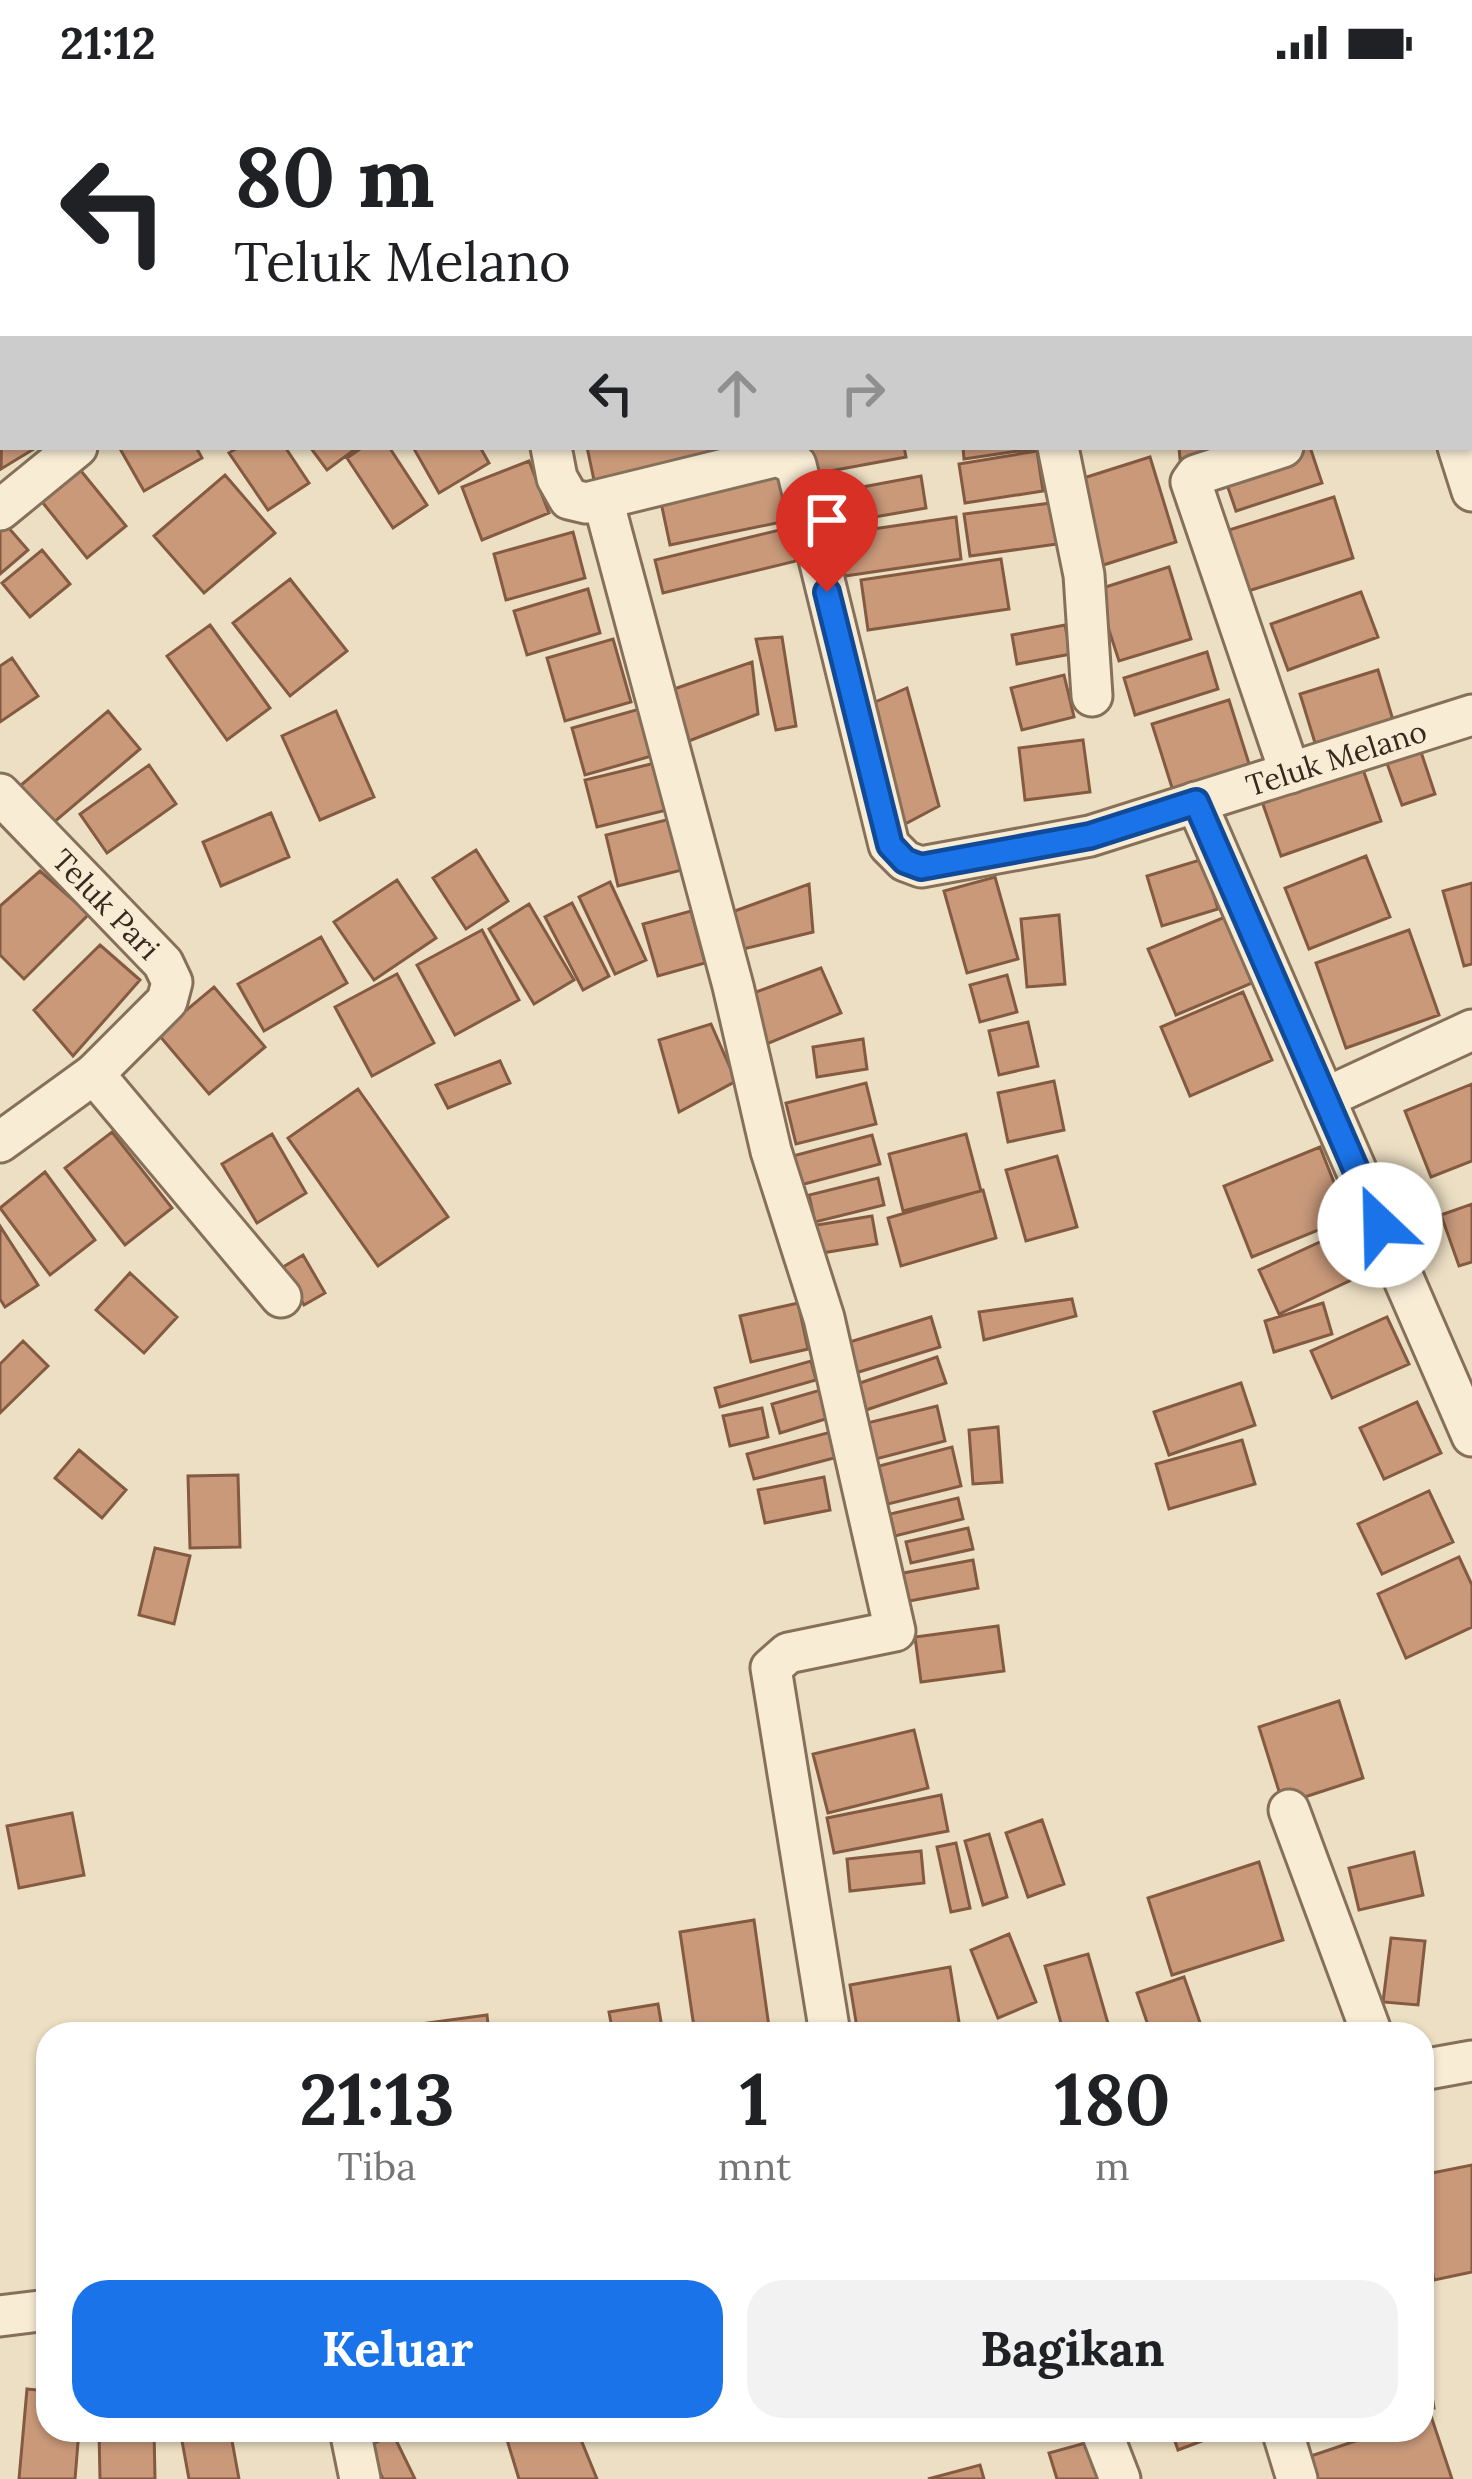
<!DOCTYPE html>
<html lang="id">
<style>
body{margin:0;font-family:Lora,serif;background:#f2f2f2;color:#202124;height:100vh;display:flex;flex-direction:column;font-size:45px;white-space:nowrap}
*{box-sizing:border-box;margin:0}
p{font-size:39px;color:#757577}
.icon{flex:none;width:66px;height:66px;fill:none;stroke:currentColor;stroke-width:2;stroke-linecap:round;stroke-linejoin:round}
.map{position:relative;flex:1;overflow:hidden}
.panel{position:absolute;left:36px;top:1938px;width:1398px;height:420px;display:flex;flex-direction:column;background:#fff;border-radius:36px;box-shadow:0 3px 9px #0004}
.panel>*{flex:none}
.banner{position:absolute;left:0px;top:0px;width:1473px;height:366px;box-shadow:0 3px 9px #0004;background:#fff;color:#202124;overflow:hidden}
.pin{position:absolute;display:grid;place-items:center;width:102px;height:102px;color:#fff;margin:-123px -51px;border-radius:50% 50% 50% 0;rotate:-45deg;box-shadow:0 0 12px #0007}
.pin .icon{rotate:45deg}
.me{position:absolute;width:132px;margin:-66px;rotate:336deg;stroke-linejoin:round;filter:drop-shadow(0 0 9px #0008)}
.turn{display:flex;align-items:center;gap:42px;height:252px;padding:0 36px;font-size:54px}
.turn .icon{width:156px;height:156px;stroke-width:2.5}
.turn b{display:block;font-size:84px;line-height:102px}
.lanes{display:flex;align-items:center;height:114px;padding:0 36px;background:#0003;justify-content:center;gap:60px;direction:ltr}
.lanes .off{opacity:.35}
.eta{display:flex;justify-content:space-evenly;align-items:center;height:204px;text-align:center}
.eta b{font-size:72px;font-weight:800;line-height:84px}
.button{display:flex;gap:24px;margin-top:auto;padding:24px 36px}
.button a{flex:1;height:138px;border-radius:36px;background:#1a73e8;color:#fff;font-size:48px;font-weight:800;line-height:138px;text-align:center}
.button a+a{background:#f2f2f2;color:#202124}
.status{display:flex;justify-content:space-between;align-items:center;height:84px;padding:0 60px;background:#fff;direction:ltr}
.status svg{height:33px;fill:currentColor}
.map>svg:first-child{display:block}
</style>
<div class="status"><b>21:12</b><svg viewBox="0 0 49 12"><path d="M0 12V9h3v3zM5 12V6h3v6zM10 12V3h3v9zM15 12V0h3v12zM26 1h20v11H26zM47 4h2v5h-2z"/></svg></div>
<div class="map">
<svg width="1472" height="2395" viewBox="0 0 1472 2395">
<rect width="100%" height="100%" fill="#ecdfc3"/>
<path fill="#c9997a" stroke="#845a41" stroke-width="3" d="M 62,0 L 114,0 L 116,3 L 64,3 Z
M 228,0 L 286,0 L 287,3 L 229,3 Z
M 493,0 L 598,0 L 600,3 L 495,3 Z
M 1189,0 L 1299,0 L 1299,3 L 1190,3 Z
M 1472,24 L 1472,155 L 1470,155 L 1470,25 Z
M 0,52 L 3,56 L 0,131 Z
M 3,296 L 3,363 L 37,363 L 1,385 Z
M 119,363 L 196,363 L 202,374 L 144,407 Z
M 239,363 L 285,363 L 309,399 L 268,426 L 229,369 Z
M 310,363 L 352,363 L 354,366 L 327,386 Z
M 363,363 L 389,363 L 427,421 L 393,444 L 347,374 Z
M 413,363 L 480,363 L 489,379 L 439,409 Z
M 587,363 L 766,363 L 595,401 Z
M 809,363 L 904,363 L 906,373 L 814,390 Z
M 963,363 L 1039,363 L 1039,364 L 964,375 Z
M 1179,363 L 1214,363 L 1215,369 L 1180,375 Z
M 1293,363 L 1310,363 L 1322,399 L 1236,427 L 1222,386 Z
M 1037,367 L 1043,407 L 965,419 L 959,380 Z
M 1150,373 L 1176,458 L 1097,483 L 1071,398 Z
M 529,377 L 549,429 L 482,456 L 462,403 Z
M 77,382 L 126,442 L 87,474 L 39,414 Z
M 781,384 L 791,436 L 670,461 L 659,409 Z
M 225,391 L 275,449 L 204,509 L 154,452 Z
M 921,392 L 926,424 L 846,438 L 841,407 Z
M 1334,413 L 1353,474 L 1248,507 L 1229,446 Z
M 1051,419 L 1057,460 L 970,472 L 964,430 Z
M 956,433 L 961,475 L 845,492 L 838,450 Z
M 0,434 L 28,466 L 0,490 Z
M 788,444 L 796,477 L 663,509 L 655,476 Z
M 573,448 L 585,494 L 506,516 L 494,470 Z
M 42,466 L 70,500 L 30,533 L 2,499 Z
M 1001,475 L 1009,525 L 868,546 L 861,496 Z
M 1169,483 L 1191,555 L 1119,577 L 1096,506 Z
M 290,495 L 347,567 L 290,612 L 233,539 Z
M 588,505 L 600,549 L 527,571 L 514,527 Z
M 1361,508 L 1378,553 L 1288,586 L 1271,540 Z
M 210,541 L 270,624 L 227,656 L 167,572 Z
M 1065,541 L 1071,570 L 1017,580 L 1012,551 Z
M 782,553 L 796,642 L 776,646 L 756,555 Z
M 613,555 L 631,618 L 565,637 L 547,574 Z
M 1207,568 L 1218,605 L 1135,631 L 1124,594 Z
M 12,574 L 38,612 L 0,638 L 0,582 Z
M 752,578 L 758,630 L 689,657 L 674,605 Z
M 1378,586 L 1393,636 L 1315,659 L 1300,610 Z
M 1064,591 L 1074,633 L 1022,646 L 1011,604 Z
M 907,604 L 939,722 L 905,740 L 873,619 Z
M 1229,616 L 1251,686 L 1174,710 L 1152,640 Z
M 643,624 L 655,671 L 585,691 L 572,644 Z
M 108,627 L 140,665 L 52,740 L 20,702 Z
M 336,627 L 374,713 L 320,736 L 282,652 Z
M 1083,656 L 1090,708 L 1025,716 L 1019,664 Z
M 1418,659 L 1435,710 L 1402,721 L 1384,671 Z
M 1359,674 L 1381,737 L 1281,772 L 1259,709 Z
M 655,679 L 667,726 L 597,743 L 585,696 Z
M 149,681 L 176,720 L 107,769 L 80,730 Z
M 271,729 L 289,773 L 221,802 L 203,758 Z
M 670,735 L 682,786 L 618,802 L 606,751 Z
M 476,766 L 508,817 L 466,845 L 433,794 Z
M 1366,772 L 1390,833 L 1309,865 L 1285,804 Z
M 1203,775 L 1218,825 L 1162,842 L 1147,792 Z
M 40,787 L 89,830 L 24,895 L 0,871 L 0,822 Z
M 995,793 L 1018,875 L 967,889 L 944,807 Z
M 397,796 L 436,854 L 374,896 L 334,838 Z
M 610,798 L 646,876 L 615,890 L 579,813 Z
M 1472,799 L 1472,880 L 1464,882 L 1443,807 Z
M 809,800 L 813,848 L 731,868 L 721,832 Z
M 572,819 L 609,892 L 583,906 L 545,833 Z
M 529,820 L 574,896 L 534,920 L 489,845 Z
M 691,827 L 705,879 L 658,892 L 643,840 Z
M 1059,831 L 1065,900 L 1027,903 L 1021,835 Z
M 1225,833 L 1252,899 L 1176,931 L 1148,865 Z
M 482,846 L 519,916 L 455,951 L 417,881 Z
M 1409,846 L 1439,931 L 1346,964 L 1316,879 Z
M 321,853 L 347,899 L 264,947 L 238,900 Z
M 100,861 L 140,896 L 73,972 L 34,926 Z
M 821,884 L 841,929 L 759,963 L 756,908 Z
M 397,890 L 434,959 L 372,992 L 335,923 Z
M 1007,891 L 1017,928 L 980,938 L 970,901 Z
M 214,903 L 265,963 L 209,1010 L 158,950 Z
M 1243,908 L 1272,976 L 1190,1012 L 1161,943 Z
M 1028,938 L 1038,982 L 999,991 L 989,947 Z
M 711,940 L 736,997 L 679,1028 L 659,956 Z
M 863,955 L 867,985 L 817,993 L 813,963 Z
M 500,977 L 510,999 L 448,1024 L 436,1001 Z
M 1054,997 L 1064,1046 L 1008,1058 L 998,1009 Z
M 866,999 L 876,1040 L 796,1060 L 786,1019 Z
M 1472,1000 L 1472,1077 L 1431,1093 L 1405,1027 Z
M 358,1005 L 448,1133 L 378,1182 L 288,1054 Z
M 112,1048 L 172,1124 L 125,1161 L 65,1084 Z
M 272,1050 L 306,1109 L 257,1139 L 222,1080 Z
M 966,1050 L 981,1107 L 903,1127 L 889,1070 Z
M 872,1051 L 880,1080 L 797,1102 L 789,1073 Z
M 1320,1063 L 1348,1134 L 1252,1173 L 1224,1102 Z
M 1057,1072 L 1077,1143 L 1026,1157 L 1006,1086 Z
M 45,1088 L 95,1156 L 50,1191 L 0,1124 Z
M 878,1094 L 884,1121 L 815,1138 L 809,1111 Z
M 983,1106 L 996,1154 L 901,1182 L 888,1134 Z
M 1472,1120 L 1472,1178 L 1459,1182 L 1441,1131 Z
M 872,1132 L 877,1160 L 816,1170 L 811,1142 Z
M 0,1142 L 38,1201 L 5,1223 L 0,1215 Z
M 1344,1147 L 1364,1190 L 1279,1230 L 1259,1186 Z
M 303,1171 L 325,1209 L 304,1221 L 283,1183 Z
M 130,1189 L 177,1233 L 144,1269 L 96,1226 Z
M 1072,1215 L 1076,1232 L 984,1256 L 979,1228 Z
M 798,1219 L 808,1265 L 751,1278 L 740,1232 Z
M 1323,1219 L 1332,1250 L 1274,1268 L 1265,1237 Z
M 931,1233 L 940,1263 L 849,1291 L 840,1261 Z
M 1387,1233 L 1409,1280 L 1332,1314 L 1311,1267 Z
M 23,1257 L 48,1282 L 0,1329 L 0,1280 Z
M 937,1273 L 946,1299 L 866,1326 L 857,1300 Z
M 811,1277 L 816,1296 L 720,1323 L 715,1304 Z
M 1241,1299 L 1255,1341 L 1169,1371 L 1154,1328 Z
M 824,1305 L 832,1333 L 780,1349 L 772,1320 Z
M 1417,1318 L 1441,1369 L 1384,1395 L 1360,1344 Z
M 937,1322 L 945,1357 L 876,1375 L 867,1339 Z
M 762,1324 L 768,1353 L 730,1362 L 723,1332 Z
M 998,1343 L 1002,1398 L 973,1400 L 969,1346 Z
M 831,1348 L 838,1373 L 754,1395 L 747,1370 Z
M 1242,1356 L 1255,1400 L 1169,1425 L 1156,1380 Z
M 952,1363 L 961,1402 L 888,1420 L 879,1382 Z
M 79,1366 L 126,1406 L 102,1434 L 55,1394 Z
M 238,1391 L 240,1463 L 190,1464 L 188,1392 Z
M 824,1393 L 830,1426 L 765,1439 L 758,1406 Z
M 1429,1407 L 1453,1458 L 1382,1490 L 1358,1440 Z
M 958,1414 L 963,1435 L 895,1452 L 890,1430 Z
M 968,1444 L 973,1465 L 911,1479 L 906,1458 Z
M 155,1464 L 190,1472 L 174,1540 L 139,1531 Z
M 1459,1473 L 1472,1501 L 1472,1543 L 1406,1574 L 1378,1510 Z
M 973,1476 L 978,1504 L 904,1518 L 898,1490 Z
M 998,1542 L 1004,1587 L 921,1598 L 915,1553 Z
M 1339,1617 L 1363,1694 L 1283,1720 L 1259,1643 Z
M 914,1646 L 928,1704 L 828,1729 L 813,1670 Z
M 941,1711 L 948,1747 L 834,1769 L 827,1734 Z
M 72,1729 L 84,1791 L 19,1804 L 7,1742 Z
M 1042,1736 L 1064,1800 L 1028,1813 L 1006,1749 Z
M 989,1750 L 1007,1813 L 983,1821 L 965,1757 Z
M 956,1759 L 970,1824 L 951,1828 L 937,1763 Z
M 921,1767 L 924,1799 L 850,1807 L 847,1775 Z
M 1414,1768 L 1423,1811 L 1359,1826 L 1349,1784 Z
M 1259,1778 L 1283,1856 L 1172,1891 L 1148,1814 Z
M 754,1836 L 770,1950 L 695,1950 L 680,1848 Z
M 1009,1850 L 1036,1918 L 998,1934 L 971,1866 Z
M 1391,1854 L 1425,1857 L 1418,1921 L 1383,1918 Z
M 1088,1870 L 1111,1950 L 1064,1950 L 1045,1882 Z
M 950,1883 L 961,1950 L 858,1950 L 850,1901 Z
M 1184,1893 L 1204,1950 L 1151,1950 L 1137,1909 Z
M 658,1920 L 663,1950 L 613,1950 L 609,1928 Z
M 487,1931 L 489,1950 L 421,1950 L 420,1940 Z
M 1472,2081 L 1472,2188 L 1434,2196 L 1422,2138 L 1422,2091 Z
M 1425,2270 L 1434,2324 L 1422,2326 L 1422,2271 Z
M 27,2305 L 48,2307 L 48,2346 L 79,2346 L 75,2395 L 19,2395 Z
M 1431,2332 L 1452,2395 L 1308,2395 L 1302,2375 L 1388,2346 L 1422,2346 L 1422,2335 Z
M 99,2346 L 154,2346 L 155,2395 L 100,2395 Z
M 180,2346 L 230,2346 L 239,2395 L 189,2395 Z
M 504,2346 L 577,2346 L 597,2395 L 519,2395 Z
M 1171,2346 L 1231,2346 L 1178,2366 Z
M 393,2350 L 415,2395 L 383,2395 L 367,2363 Z
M 1096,2356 L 1107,2395 L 1057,2395 L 1049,2369 Z
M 980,2381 L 984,2395 L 928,2395 Z"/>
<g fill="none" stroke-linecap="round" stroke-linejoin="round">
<g stroke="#86705a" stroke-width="45">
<g id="minor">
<path d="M 475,0 L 476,3"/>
<path d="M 1347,0 L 1347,3"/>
<path id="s1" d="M 551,363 L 557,394 L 569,415 L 586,419 L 778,372 L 796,381 L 889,761 L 905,777 L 921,783 L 1090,752 L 1472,631"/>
<path d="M 1058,363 L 1084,491 L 1092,612"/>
<path d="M 1283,363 L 1196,391 L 1191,398 L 1290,689"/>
<path d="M 1458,363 L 1472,407"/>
<path d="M 603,416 L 733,902 L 771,1067 L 824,1234 L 895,1547 L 788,1569 L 771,1584 L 830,1950"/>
<path d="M 0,426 L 77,363"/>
<path id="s2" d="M 0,710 L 163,879 L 172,898 L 167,917 L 94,990 L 0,1058"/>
<path d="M 1196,718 L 1472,1352"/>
<path d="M 94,990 L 281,1213"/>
<path d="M 1325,1014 L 1472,946"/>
<path d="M 1289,1726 L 1372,1950"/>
<path d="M 1422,1986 L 1472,1977"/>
<path d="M 0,2232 L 48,2226"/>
<path d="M 350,2346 L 360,2395"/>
<path d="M 1101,2346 L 1120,2395"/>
<path d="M 1282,2346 L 1297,2395"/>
</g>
</g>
<use href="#minor" stroke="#f8ecd5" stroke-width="39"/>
</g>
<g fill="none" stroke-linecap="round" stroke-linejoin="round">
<g stroke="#114b97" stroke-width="30">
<path id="route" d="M 827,508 L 890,761 L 905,777 L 921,783 L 1090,752 L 1196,718 L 1380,1141"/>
</g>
<use href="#route" stroke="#1a73e8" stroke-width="21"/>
</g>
<g text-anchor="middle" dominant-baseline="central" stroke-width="9" stroke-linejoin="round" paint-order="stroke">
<g font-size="30" fill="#36291e" stroke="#f4e9d2">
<text stroke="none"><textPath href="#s1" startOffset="1152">Teluk Melano</textPath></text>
<text stroke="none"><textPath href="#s2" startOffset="153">Teluk Pari</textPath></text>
</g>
</g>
</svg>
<div class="pin" style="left:827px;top:508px;background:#d93025"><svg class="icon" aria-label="arrive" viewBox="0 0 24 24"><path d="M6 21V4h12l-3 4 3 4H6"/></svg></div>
<svg class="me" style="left:1380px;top:1141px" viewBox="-20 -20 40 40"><circle r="19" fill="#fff"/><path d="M0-13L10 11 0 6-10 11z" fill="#1a73e8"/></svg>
<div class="banner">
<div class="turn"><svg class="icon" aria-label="left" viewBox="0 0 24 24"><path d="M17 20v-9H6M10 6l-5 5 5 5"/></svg><div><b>80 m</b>Teluk Melano</div></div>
<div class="lanes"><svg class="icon" aria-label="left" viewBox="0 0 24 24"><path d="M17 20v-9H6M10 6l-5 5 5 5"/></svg><svg class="icon off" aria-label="ahead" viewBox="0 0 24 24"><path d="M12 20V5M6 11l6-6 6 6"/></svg><svg class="icon off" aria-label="right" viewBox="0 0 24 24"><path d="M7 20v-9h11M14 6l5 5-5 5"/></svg></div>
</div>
<section class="panel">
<div class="eta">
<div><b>21:13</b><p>Tiba</p></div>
<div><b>1</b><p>mnt</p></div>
<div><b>180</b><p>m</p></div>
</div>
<div class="button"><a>Keluar</a><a>Bagikan</a></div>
</section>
</div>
